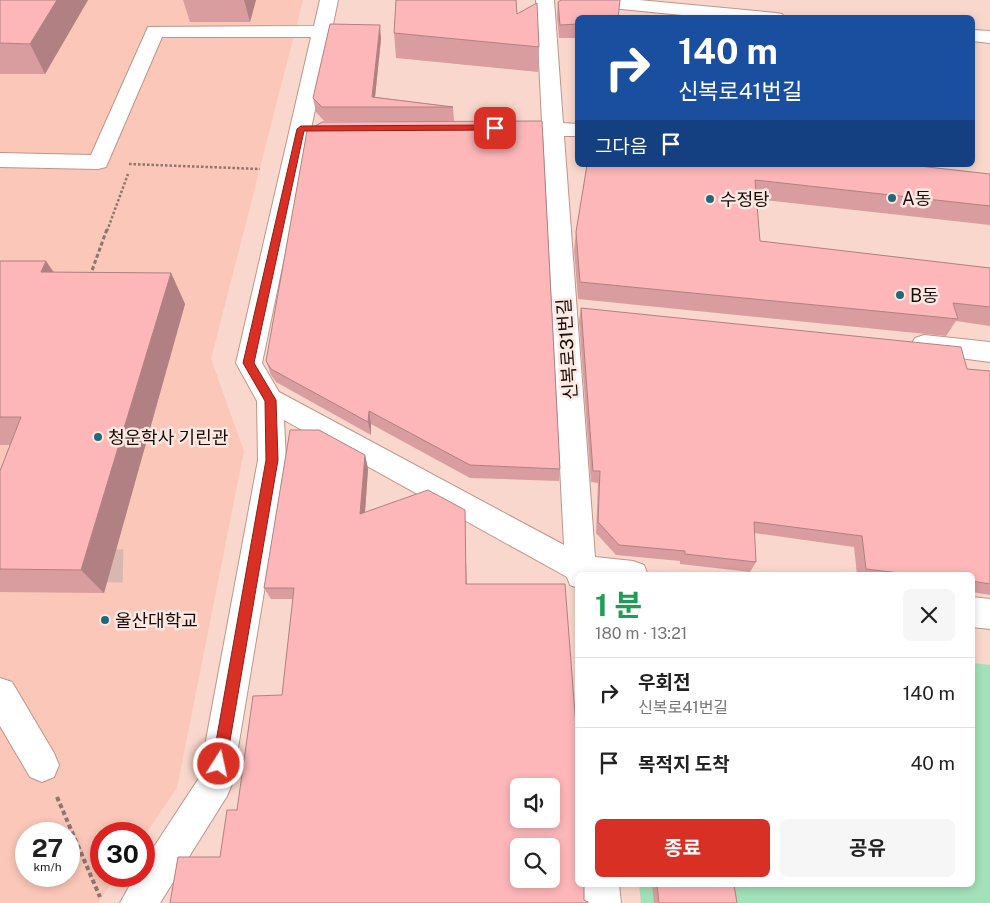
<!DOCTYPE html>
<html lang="ko">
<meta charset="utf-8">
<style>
body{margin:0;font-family:"Public Sans","Noto Sans KR",sans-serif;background:#f6f6f6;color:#222;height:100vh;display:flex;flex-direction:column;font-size:19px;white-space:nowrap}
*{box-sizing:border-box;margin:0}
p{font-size:16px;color:#767676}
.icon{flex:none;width:28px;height:28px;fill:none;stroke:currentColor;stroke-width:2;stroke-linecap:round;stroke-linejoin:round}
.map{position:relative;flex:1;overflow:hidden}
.side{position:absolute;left:575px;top:572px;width:400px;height:315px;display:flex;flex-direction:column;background:#fff;border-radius:8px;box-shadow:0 2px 8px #0003}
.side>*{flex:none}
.banner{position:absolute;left:575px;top:15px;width:400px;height:152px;border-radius:8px;box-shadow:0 2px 8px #0003;background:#1a4fa0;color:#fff;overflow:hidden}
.buttons{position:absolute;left:510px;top:778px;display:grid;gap:10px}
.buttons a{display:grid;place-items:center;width:50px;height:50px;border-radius:8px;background:#fff;box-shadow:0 2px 8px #0003;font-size:25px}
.speed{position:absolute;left:15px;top:822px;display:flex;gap:10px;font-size:25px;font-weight:700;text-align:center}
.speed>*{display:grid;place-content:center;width:65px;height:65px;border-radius:50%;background:#fff;box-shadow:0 2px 8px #0003;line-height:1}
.speed small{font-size:12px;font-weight:400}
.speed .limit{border:8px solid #d22;background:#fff;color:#111}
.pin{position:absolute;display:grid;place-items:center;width:42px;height:42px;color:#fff;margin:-21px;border-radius:10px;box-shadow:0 2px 8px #0006}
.me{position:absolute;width:55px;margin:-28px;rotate:10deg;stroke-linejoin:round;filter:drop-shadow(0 0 4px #0008)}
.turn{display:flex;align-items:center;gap:18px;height:105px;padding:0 20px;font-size:22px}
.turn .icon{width:65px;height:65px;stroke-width:2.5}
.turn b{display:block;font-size:35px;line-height:42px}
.then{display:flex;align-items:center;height:48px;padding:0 20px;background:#0003;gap:10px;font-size:19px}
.round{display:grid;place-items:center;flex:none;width:52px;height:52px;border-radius:8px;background:#f6f6f6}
.head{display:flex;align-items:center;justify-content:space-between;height:85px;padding:0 20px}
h1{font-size:30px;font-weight:700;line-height:38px;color:#1e9e55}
.cta{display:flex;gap:10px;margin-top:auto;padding:10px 20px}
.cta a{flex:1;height:58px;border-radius:8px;background:#d93025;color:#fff;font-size:20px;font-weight:700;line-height:58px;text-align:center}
.cta a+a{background:#f6f6f6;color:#222}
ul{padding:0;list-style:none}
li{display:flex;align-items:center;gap:15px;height:70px;padding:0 20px;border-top:1px solid #e0e0e0}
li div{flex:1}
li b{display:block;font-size:19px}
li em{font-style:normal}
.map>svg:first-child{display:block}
</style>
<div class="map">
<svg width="990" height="903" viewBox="0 0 990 903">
<rect width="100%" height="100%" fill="#fad7cc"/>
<path fill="#fac7b8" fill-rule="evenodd" d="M 0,0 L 303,0 L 211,359 L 244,451 L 177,788 L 144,836 L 144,834 L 101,834 L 101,876 L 116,876 L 98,903 L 0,903 ZM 26,834 L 69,834 L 69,876 L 26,876 Z"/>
<path fill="#a3e1ba" d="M 973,663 L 990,665 L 990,903 L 641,903 L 639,885 L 972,885 Z"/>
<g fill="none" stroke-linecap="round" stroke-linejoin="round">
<path stroke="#d8b8ae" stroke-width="33" stroke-dasharray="33 16" stroke-linecap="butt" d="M 0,564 L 123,566"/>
<g stroke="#be9589" stroke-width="2">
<path id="street" d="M 320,0 L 338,0 L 262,363 L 279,392 L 564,545 L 543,135 L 527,133 L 524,128 L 527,123 L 542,122 L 536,0 L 554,0 L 563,123 L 578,124 L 578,136 L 564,136 L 595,557 L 633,561 L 644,565 L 648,575 L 578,575 L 578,588 L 570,585 L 567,577 L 284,420 L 286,460 L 232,784 L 227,796 L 160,903 L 120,903 L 135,876 L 144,876 L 144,862 L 199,778 L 258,460 L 257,401 L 236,363 L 311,37 L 162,37 L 106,167 L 98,169 L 0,167 L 0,153 L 91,155 L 148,27 L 314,26 Z
M 572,0 L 639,0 L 776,13 L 782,14 L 785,18 L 712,18 L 581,5 L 575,4 Z
M 972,30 L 990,31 L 990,43 L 972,41 Z
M 924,335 L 990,342 L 990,362 L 915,352 L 911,345 L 915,338 Z
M 972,597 L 990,599 L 990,629 L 972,627 Z
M 0,678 L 12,682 L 54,753 L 59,765 L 54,777 L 42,782 L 30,777 L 0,726 Z
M 583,885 L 619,885 L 621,903 L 583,903 Z"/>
</g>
<path stroke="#8e756d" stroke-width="2.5" stroke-dasharray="2.5 2" stroke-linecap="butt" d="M 129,164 L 260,169
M 107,231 L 128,174"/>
<path stroke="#8e756d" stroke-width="3" stroke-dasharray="4 2.5" stroke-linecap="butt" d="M 90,276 L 107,229"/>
<path stroke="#8e756d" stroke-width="4" stroke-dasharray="4.5 3" stroke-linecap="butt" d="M 57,797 L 100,897"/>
<use href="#street" fill="#fff" fill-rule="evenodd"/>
</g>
<path fill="#da9d9f" d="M 0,0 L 88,0 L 45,74 L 0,74 Z
M 183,0 L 256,0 L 250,22 L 190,22 Z
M 558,2 L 578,18 L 578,38 L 559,38 L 557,16 Z
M 517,14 L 539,47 L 538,72 L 396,58 L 394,33 Z
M 381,39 L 375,97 L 453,107 L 454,121 L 324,121 L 316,112 L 313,98 Z
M 587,165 L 990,174 L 990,225 L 756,199 L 760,241 L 990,268 L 990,326 L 956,321 L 946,336 L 578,299 L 574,250 L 576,232 Z
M 0,261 L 46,261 L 54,272 L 171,273 L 185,304 L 104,593 L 0,592 L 0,471 L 10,445 L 0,445 Z
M 581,308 L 967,369 L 990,371 L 990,595 L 972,592 L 972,575 L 857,575 L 854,547 L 754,533 L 756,562 L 750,572 L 680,564 L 680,561 L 616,555 L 596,533 L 598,483 L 591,482 L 579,321 Z
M 266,361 L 560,469 L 559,481 L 470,478 L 371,424 L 371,435 L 276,382 L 271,375 Z
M 365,455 L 368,469 L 365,512 L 465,523 L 220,857 L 237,810 L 282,695 L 293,599 L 271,599 L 264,588 Z
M 652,885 L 734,885 L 737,903 L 654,903 Z"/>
<path fill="#b18082" d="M 57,0 L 88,0 L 45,74 L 30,44 Z
M 244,0 L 256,0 L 250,22 Z
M 380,25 L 381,39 L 374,107 L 372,97 Z
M 46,261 L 66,292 L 41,272 Z
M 171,273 L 185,304 L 104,593 L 81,570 Z
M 369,411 L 371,424 L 371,435 L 368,422 Z
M 365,455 L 368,469 L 364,527 L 360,514 Z
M 465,510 L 465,523 L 467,596 L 466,584 Z"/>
<path fill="#fdb7b9" stroke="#b18082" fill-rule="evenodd" d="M 0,0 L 57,0 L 30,44 L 0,43 Z
M 396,0 L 516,0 L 517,14 L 537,3 L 539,47 L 394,33 Z
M 561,0 L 620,0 L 618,18 L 578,18 L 578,24 L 560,25 L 558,2 Z
M 330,24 L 380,25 L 372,97 L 453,107 L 322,107 L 313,98 Z
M 542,121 L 560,469 L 470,465 L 369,411 L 368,422 L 271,369 L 266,361 L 307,131 L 322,122 Z
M 587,165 L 910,165 L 990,174 L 990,206 L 755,180 L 760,241 L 990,268 L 990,307 L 953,303 L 958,319 L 580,282 L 576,232 Z
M 0,261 L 46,261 L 41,272 L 171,273 L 81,570 L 0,569 L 0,471 L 21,417 L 0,417 Z
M 581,308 L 961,347 L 967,369 L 990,371 L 990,584 L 972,581 L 972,575 L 933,575 L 919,573 L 919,575 L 916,575 L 866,569 L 862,536 L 754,522 L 756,562 L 685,554 L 685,551 L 619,545 L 598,522 L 600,471 L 593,471 Z
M 290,430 L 319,430 L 365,455 L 360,514 L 428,490 L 465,510 L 466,584 L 565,584 L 578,753 L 578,885 L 584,885 L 584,900 L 588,902 L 588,903 L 170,903 L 178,857 L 220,857 L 227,810 L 237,810 L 253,696 L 282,695 L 294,588 L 264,588 ZM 519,786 L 551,786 L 551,819 L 519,819 ZM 519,846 L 551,846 L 551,879 L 519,879 Z
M 657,885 L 734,885 L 737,903 L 659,903 Z"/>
<path fill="#d93025" stroke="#8d1f18" d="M 495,125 L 499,128 L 498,130 L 304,131 L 254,363 L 276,400 L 278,460 L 226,764 L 224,770 L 219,772 L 214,770 L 212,764 L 266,460 L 265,401 L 243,363 L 297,129 L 301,126 Z"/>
<g fill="#236878" stroke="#fbe8e3" stroke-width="2">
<circle cx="892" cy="198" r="5"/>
<circle cx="710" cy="199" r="5"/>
<circle cx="900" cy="295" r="5"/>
<circle cx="98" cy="437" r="5"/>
<circle cx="105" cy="620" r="5"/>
</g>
<g text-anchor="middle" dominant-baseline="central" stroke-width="5" stroke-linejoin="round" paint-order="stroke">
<g font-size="18" fill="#190b07" stroke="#fbe8e3" text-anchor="start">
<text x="902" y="198">A동</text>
<text x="720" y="199">수정탕</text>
<text x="910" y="295">B동</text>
<text x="108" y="437">청운학사 기린관</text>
<text x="115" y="620">울산대학교</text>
</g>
<g font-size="18" fill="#190b07" stroke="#fbe8e3">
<text transform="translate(567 349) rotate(-94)">신복로31번길</text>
</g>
</g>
</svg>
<div class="buttons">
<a><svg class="icon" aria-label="sound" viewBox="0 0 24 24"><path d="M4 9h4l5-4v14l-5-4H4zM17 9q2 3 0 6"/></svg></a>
<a><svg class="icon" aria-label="search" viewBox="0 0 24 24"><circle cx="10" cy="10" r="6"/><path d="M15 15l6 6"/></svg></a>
</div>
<div class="speed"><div>27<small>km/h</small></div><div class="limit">30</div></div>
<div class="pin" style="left:495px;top:128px;background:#d93025"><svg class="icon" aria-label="arrive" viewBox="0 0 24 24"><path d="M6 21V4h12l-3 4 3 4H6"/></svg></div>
<svg class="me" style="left:219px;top:764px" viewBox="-20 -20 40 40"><circle r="17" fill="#d93025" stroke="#fff" stroke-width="3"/><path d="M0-11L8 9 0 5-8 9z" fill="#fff"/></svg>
<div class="banner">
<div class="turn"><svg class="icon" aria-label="right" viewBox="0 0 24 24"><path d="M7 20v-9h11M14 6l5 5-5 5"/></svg><div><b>140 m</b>신복로41번길</div></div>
<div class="then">그다음<svg class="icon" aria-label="arrive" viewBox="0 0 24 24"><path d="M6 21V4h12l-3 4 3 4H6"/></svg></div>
</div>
<section class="side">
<div class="head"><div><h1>1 분</h1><p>180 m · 13:21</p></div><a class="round"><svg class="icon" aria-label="close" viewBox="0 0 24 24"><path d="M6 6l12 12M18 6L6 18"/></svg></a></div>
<ul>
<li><svg class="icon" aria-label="right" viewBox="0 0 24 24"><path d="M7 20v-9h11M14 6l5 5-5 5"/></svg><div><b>우회전</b><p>신복로41번길</p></div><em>140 m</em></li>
<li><svg class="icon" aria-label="arrive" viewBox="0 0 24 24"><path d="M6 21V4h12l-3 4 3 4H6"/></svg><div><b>목적지 도착</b></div><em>40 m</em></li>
</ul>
<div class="cta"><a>종료</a><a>공유</a></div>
</section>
</div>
